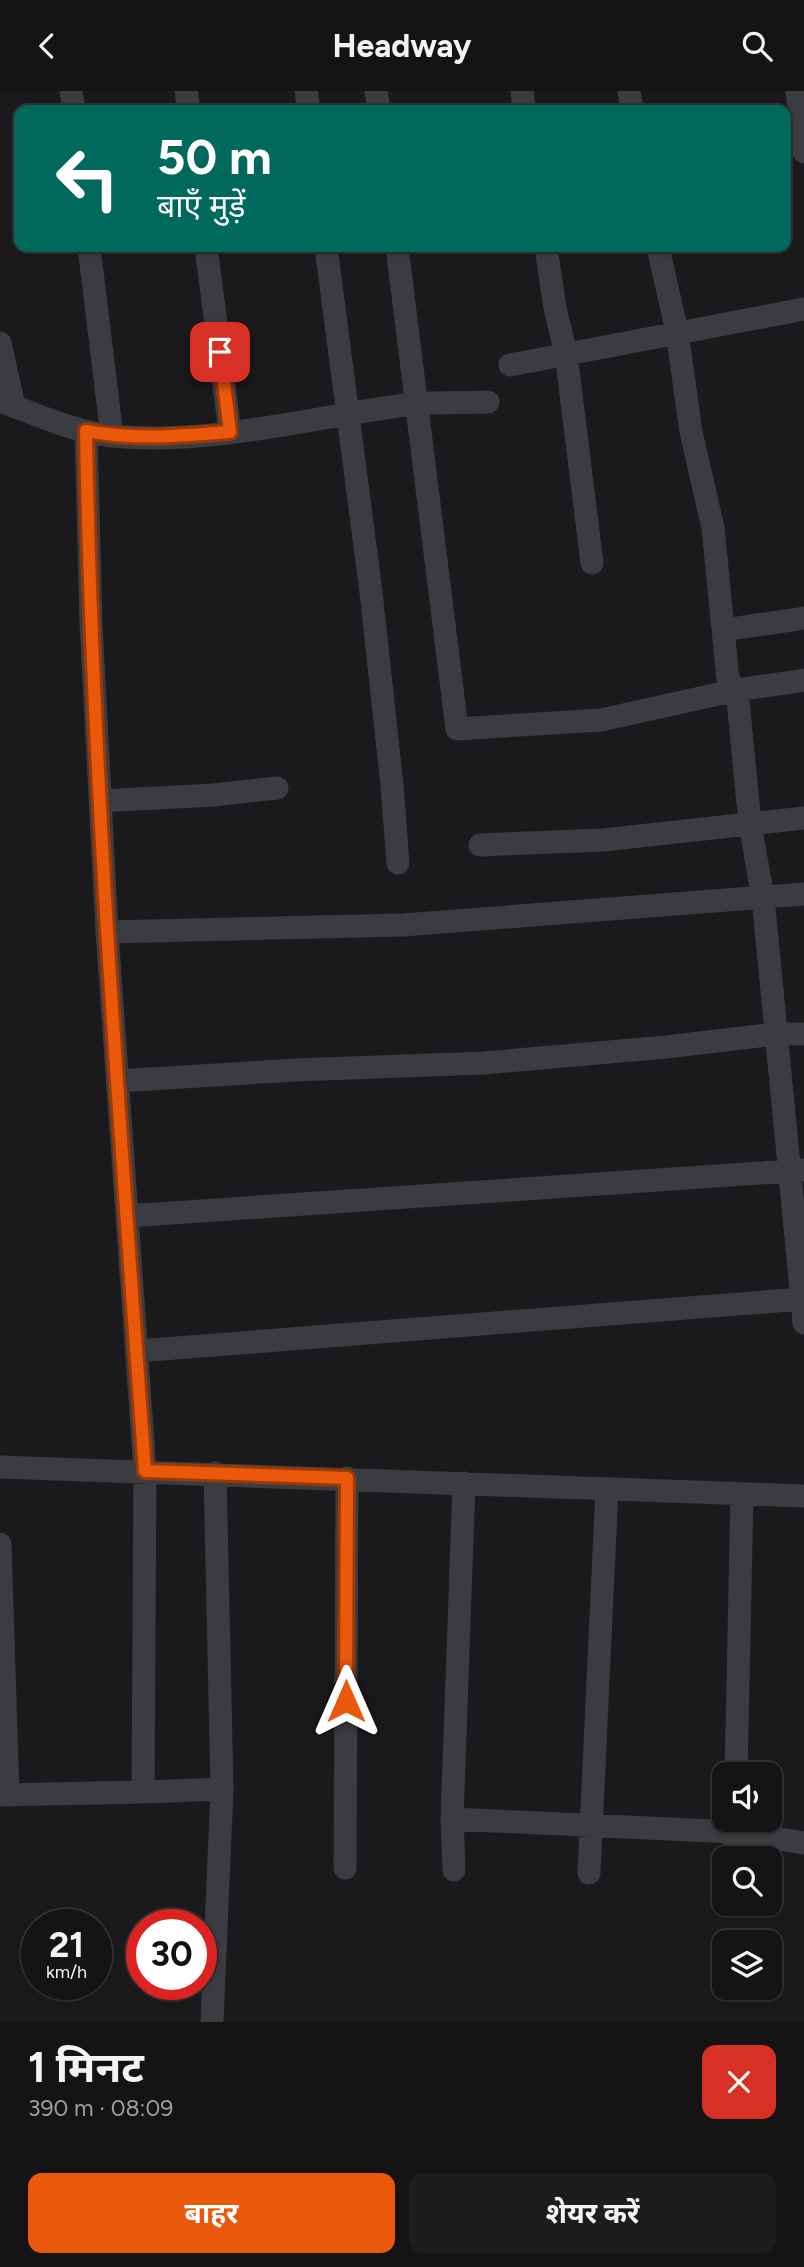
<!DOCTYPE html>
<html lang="hi">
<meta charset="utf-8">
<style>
body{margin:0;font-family:Figtree,"Noto Sans Devanagari",sans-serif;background:#1d1d1e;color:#f1f3f6;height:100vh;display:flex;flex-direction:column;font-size:26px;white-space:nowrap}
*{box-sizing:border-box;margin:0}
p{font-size:23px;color:#9d9ea0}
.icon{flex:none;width:38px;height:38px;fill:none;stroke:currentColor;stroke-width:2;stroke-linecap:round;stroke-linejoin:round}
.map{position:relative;height:1931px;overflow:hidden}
.sheet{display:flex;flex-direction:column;background:#141415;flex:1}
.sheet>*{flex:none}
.top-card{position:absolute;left:14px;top:14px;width:777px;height:147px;border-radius:14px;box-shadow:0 2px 5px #0004,0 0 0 2px #333334;background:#00695c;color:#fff;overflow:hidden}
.buttons{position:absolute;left:712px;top:1671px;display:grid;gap:14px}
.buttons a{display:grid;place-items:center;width:70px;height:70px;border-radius:14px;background:#141415;box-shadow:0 2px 5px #0004,0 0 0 2px #333334;font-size:35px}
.speed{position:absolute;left:21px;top:1818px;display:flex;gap:14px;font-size:35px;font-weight:700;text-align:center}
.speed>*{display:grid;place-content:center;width:91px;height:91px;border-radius:50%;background:#141415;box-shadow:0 2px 5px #0004,0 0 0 2px #333334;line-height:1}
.speed small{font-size:18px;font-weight:400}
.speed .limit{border:10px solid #d22;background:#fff;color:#111}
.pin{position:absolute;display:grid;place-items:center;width:60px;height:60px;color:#fff;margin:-30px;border-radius:14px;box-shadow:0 4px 10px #0006}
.me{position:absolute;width:77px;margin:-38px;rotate:0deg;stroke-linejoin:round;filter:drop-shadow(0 0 5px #0008)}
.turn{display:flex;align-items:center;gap:24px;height:147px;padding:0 28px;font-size:32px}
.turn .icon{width:91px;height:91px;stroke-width:2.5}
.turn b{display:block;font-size:49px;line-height:60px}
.round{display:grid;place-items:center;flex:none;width:74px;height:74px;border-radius:14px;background:#1d1d1e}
.overview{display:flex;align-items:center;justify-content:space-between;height:119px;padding:0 28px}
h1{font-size:42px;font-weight:700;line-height:52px}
.action{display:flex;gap:14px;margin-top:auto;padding:14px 28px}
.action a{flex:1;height:80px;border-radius:14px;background:#ea580c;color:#fff;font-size:28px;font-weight:700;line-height:80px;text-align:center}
.action a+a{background:#1d1d1e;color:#f1f3f6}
header{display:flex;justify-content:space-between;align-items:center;height:91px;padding:0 28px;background:#141415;font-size:32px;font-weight:700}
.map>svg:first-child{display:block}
</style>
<header><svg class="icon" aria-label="back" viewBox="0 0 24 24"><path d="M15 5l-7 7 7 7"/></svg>Headway<svg class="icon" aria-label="search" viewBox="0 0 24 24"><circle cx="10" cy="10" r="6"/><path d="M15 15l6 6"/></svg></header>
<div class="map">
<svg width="804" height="1931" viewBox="0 0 804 1931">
<rect width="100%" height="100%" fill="#1a1a1c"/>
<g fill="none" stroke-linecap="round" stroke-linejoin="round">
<path stroke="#3b3c41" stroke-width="23" d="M 71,0 L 74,19
M 186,0 L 189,19
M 306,0 L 309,19
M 376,0 L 379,19
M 522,0 L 524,19
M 629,0 L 632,19
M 797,0 L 804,61
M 89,156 L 112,345
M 206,156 L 230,341
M 326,156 L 371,501 L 392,694 L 398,772
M 397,156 L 457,638 L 601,629 L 737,599 L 804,589
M 546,156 L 555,217 L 566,263 L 592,472
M 0,252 L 14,315
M 510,274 L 804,218
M 0,310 C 36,323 74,341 112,345 C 211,355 315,325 413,313 C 438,311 463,312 488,311
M 86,340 L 91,532 L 107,841
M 724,539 L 804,527
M 100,710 L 213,704 L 277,697
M 480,754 L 603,749 L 804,727
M 118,990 L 296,979 L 484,972 L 666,956 L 775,943 L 804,943
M 127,1125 L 804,1079
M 804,1207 L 802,1208 L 804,1232
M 137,1260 L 802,1208 L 763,807 L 750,733 L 737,599 L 728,589 L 713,437 L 691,341 L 677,241 L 658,156
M 0,1376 L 804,1405
M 0,1453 L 8,1704
M 736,1684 L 742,1403
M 143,1701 L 222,1698
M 0,1704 L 143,1701 L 145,1380 L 107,841 L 403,834 L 804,803
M 452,1728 L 734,1741 L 804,1752
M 734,1768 L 735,1729
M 345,1777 L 347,1387
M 454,1779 L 452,1728 L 464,1392
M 589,1782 L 607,1398
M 212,1931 L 222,1698 L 215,1382"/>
</g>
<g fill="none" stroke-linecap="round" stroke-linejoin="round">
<g stroke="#983908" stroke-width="18">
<path id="route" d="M 220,261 L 230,341 C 182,345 135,349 86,340 C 92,687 120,1034 145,1380 L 347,1387 L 346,1610"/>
</g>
<use href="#route" stroke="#ea580c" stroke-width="12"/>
</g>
</svg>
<div class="buttons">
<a><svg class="icon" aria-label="sound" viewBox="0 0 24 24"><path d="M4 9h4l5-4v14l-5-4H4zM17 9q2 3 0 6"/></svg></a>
<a><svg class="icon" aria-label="search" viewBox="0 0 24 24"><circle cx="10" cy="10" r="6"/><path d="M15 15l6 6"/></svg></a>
<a><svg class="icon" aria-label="layers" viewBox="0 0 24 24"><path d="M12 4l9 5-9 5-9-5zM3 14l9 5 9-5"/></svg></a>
</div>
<div class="speed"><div>21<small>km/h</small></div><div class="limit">30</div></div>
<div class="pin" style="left:220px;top:261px;background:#d93025"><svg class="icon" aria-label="arrive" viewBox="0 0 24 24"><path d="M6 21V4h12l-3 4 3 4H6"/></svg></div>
<svg class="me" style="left:346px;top:1610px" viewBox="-20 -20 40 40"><path d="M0-17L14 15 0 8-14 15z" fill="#ea580c" stroke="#fff" stroke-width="4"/></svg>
<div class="top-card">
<div class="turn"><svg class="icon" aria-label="left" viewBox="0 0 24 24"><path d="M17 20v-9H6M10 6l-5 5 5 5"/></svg><div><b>50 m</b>बाएँ मुड़ें</div></div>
</div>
</div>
<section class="sheet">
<div class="overview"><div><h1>1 मिनट</h1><p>390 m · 08:09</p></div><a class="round" style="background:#d93025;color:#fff"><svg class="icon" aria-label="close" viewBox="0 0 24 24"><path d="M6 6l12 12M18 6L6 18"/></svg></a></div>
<div class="action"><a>बाहर</a><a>शेयर करें</a></div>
</section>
